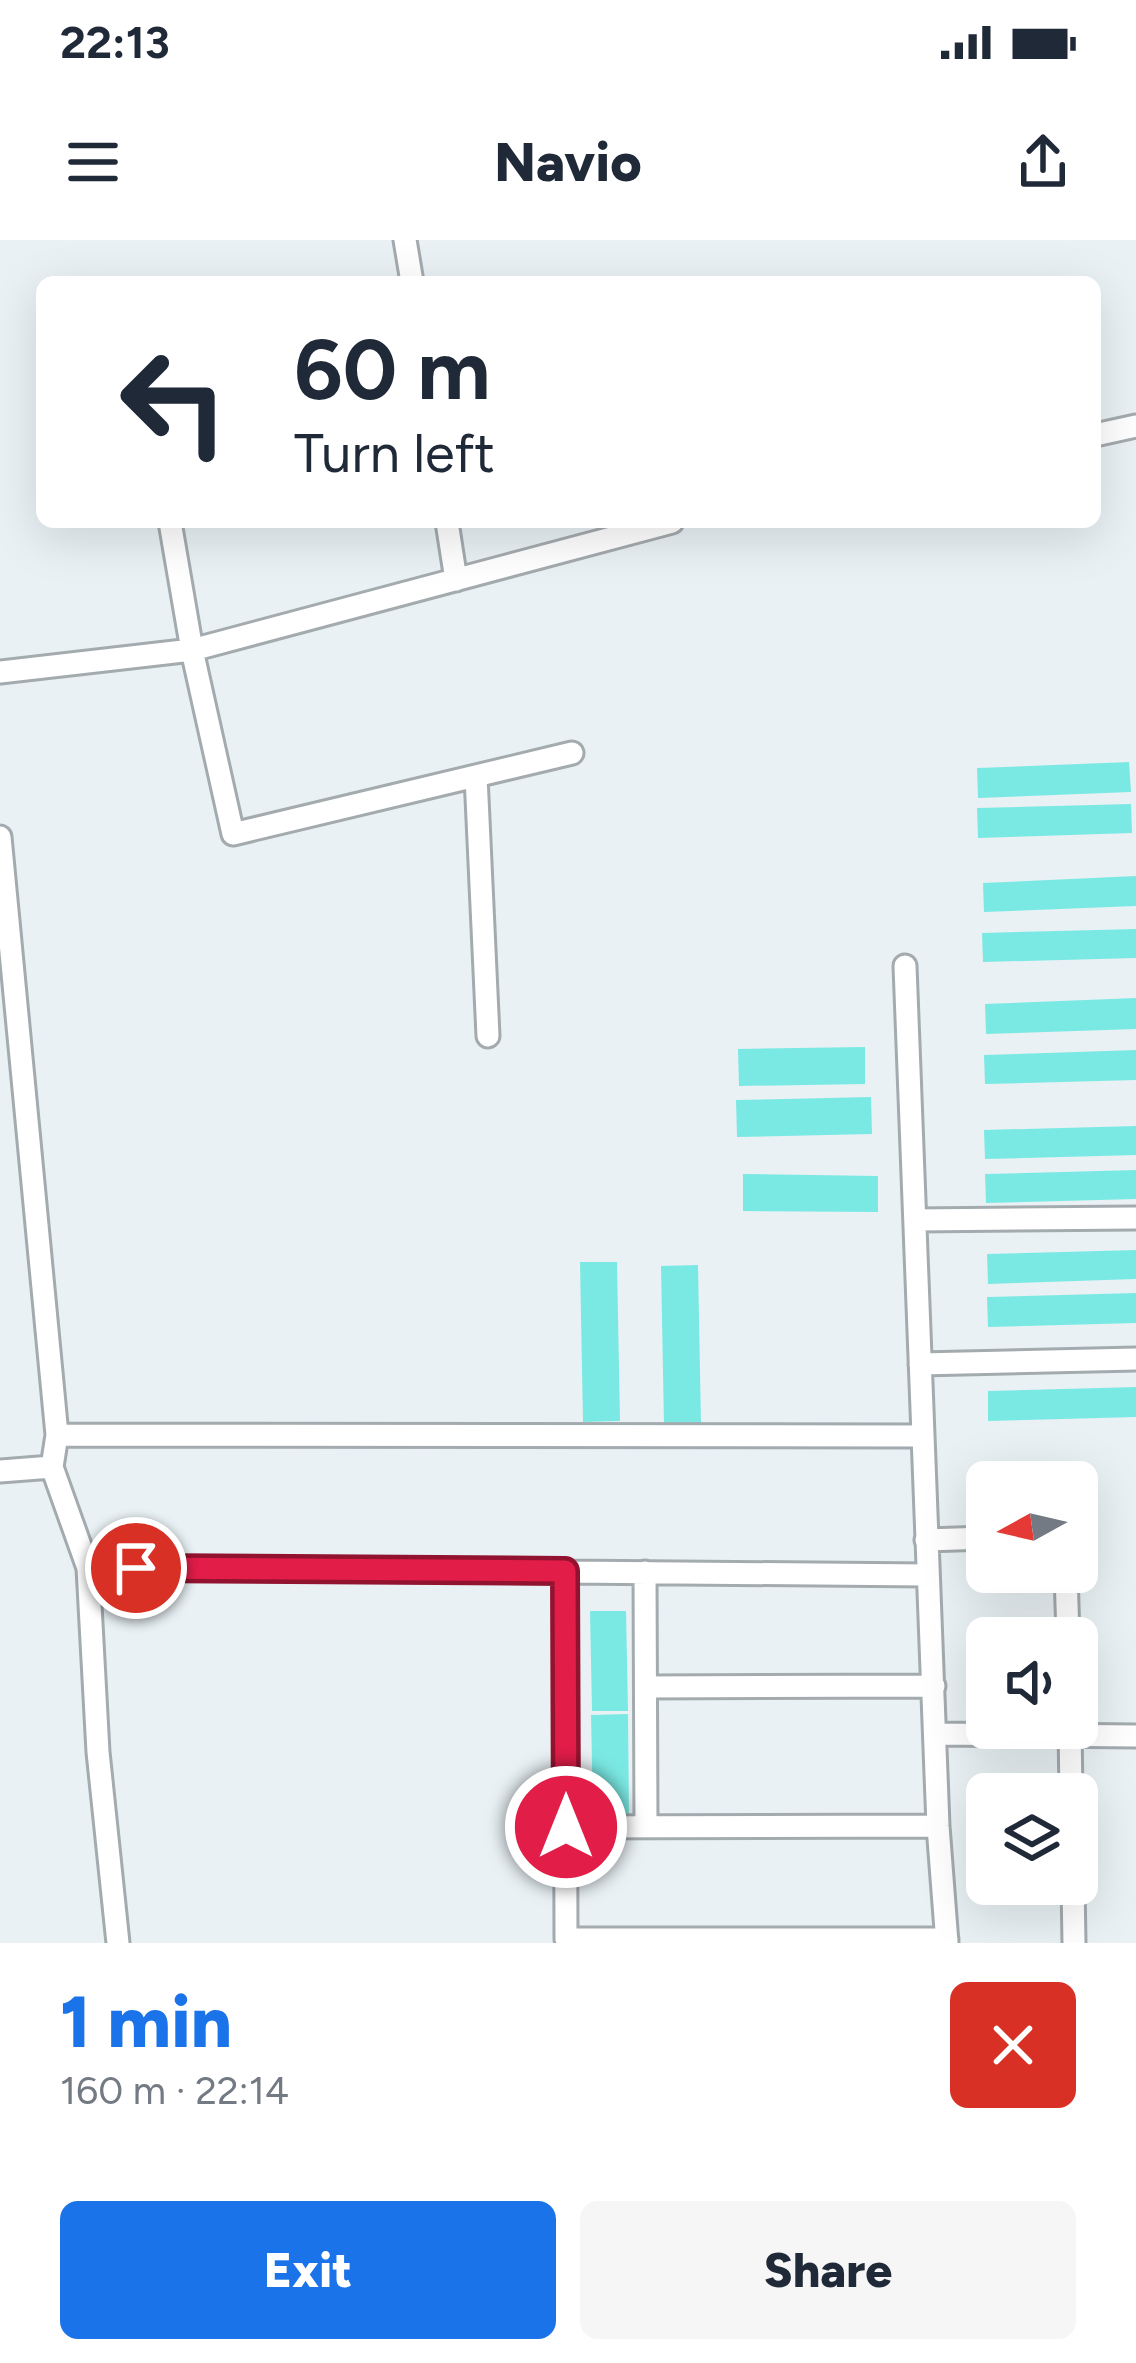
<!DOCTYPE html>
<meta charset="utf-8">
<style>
body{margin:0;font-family:Figtree,sans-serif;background:#f6f6f7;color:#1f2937;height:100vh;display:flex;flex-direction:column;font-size:45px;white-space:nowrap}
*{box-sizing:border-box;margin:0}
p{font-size:39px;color:#747a83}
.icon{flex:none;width:66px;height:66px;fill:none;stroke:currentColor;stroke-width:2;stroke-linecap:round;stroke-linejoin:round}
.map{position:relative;height:1703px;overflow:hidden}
.sheet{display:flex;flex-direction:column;background:#fff;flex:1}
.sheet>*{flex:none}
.guide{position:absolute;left:36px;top:36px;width:1065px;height:252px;border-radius:18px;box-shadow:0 12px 48px #0002;background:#fff;color:#1f2937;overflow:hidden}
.needle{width:78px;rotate:262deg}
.fabs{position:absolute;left:966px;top:1221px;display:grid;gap:24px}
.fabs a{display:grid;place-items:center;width:132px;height:132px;border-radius:18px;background:#fff;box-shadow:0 12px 48px #0002;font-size:60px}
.pin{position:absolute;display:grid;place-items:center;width:102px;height:102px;color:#fff;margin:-51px;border:6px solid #fff;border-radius:50%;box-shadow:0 3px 12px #0007}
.me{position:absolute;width:132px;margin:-66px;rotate:0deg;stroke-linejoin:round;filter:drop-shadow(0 0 9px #0008)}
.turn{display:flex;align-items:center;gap:42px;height:252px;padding:0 60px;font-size:54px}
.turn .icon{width:156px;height:156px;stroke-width:2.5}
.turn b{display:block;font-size:84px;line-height:102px}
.round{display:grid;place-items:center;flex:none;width:126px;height:126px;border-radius:18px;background:#f6f6f7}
.overview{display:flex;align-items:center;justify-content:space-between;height:204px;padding:0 60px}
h1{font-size:72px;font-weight:800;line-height:90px;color:#1a73e8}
.button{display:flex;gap:24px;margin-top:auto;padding:24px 60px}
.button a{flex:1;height:138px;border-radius:18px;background:#1a73e8;color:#fff;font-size:48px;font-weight:800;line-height:138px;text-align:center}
.button a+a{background:#f6f6f7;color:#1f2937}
.status{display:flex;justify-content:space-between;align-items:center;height:84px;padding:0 60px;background:#fff;direction:ltr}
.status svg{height:33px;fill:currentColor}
header{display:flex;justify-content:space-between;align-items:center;height:156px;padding:0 60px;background:#fff;font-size:54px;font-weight:800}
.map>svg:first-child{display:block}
</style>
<div class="status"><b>22:13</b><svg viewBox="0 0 49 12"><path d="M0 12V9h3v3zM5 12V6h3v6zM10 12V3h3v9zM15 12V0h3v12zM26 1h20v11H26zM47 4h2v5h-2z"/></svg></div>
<header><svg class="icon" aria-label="menu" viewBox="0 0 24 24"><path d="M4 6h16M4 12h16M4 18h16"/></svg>Navio<svg class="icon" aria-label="share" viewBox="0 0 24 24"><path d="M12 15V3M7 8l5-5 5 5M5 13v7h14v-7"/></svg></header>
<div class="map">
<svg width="1136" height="1703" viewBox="0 0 1136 1703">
<rect width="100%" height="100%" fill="#e9f1f5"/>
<path fill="#7be9e3" d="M 1129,522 L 1131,552 L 978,558 L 977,528 Z
M 1131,564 L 1132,593 L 978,598 L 977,568 Z
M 1136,636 L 1136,666 L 984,672 L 983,643 Z
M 1136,689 L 1136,718 L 983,722 L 982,693 Z
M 1136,758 L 1136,789 L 986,794 L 985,764 Z
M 865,807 L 865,844 L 739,846 L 738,809 Z
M 1136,810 L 1136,840 L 985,844 L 984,815 Z
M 871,857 L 872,894 L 737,897 L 736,860 Z
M 1136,886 L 1136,915 L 985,919 L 984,890 Z
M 1136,930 L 1136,959 L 986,963 L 985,934 Z
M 743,934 L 878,936 L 878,972 L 743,971 Z
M 1136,1010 L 1136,1039 L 988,1044 L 987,1014 Z
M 580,1022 L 617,1022 L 620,1181 L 583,1182 Z
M 698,1025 L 701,1184 L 664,1185 L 661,1026 Z
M 1136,1053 L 1136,1083 L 988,1087 L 987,1057 Z
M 1136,1147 L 1136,1177 L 988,1181 L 988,1151 Z
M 590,1371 L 626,1371 L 628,1471 L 592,1471 Z
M 628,1474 L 629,1574 L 593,1574 L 591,1475 Z"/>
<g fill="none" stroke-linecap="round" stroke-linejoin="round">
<g stroke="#a4abaf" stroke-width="27">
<path id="minor" d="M 405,0 L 412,42
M 1095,195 L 1136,186
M 170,282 L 192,410 L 233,594 L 572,513
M 447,282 L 456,340
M 0,432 L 192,410 L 672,282
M 476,536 L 488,796
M 0,597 L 57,1195 L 52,1227 L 88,1328 L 928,1335
M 905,726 L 938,1586 L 947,1703
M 915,980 L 1136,978
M 920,1124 L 1136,1119
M 57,1195 L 923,1196
M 0,1231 L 52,1227
M 926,1300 L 987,1298
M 88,1328 L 98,1512 L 118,1703
M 565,1331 L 566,1699 L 947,1699
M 645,1332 L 646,1587
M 1066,1332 L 1068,1398
M 646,1447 L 934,1446
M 1070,1488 L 1071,1554
M 935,1494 L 1136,1496
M 566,1587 L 938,1586
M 1073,1644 L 1074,1703"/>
</g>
<use href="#minor" stroke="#fff" stroke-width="21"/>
</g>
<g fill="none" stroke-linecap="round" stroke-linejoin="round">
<g stroke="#92132f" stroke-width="30">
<path id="route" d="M 136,1328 L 565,1331 L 566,1587"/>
</g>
<use href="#route" stroke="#e11d48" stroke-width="21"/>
</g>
</svg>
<div class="fabs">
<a><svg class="needle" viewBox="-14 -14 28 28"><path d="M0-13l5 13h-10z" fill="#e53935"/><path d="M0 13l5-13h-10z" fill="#747a83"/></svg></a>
<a><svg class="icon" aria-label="sound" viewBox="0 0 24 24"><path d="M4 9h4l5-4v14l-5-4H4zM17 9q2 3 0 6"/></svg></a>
<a><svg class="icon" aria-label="layers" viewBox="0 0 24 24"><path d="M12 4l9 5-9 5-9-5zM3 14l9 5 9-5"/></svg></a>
</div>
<div class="pin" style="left:136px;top:1328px;background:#d93025"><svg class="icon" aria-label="arrive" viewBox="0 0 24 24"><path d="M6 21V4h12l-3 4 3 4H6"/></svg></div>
<svg class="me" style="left:566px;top:1587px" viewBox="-20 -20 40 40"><circle r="17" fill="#e11d48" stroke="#fff" stroke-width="3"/><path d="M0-11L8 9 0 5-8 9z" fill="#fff"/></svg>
<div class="guide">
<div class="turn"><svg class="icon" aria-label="left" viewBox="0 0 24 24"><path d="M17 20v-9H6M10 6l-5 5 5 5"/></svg><div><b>60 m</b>Turn left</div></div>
</div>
</div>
<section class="sheet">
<div class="overview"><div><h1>1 min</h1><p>160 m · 22:14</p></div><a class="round" style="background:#d93025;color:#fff"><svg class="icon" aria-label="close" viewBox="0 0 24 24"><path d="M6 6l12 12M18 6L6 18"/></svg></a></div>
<div class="button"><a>Exit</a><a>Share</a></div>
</section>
